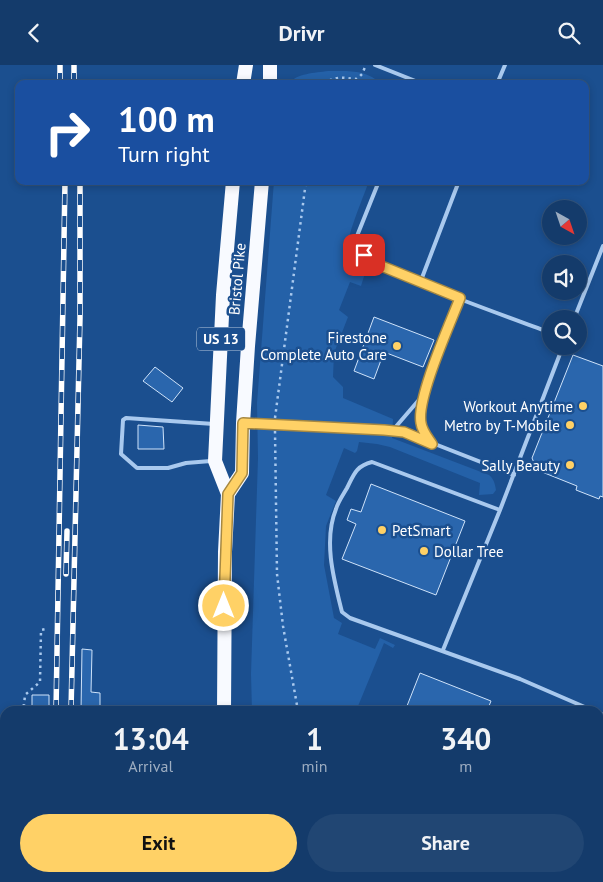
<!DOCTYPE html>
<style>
body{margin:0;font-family:"PT Sans",sans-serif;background:#214673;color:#f1f3f6;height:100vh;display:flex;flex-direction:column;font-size:19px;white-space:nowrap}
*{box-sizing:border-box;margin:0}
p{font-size:16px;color:#9dadc1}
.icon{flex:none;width:28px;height:28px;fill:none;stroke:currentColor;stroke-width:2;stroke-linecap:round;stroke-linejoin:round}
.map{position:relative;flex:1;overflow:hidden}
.panel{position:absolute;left:0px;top:641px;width:604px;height:176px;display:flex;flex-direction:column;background:#143b6b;border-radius:15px 15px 0 0;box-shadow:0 2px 8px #0003,0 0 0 1px #33557e}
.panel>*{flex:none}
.banner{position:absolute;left:15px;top:15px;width:574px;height:105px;border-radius:10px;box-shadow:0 2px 8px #0003,0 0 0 1px #33557e;background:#1a4fa0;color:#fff;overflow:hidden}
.needle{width:32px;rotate:140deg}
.controls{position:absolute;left:542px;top:135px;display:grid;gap:10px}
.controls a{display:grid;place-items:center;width:45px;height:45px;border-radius:50%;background:#143b6b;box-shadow:0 2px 8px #0003,0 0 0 1px #33557e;font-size:25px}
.pin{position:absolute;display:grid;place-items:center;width:42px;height:42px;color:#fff;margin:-21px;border-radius:10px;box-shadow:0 2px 8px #0006}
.me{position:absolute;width:55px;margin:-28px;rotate:0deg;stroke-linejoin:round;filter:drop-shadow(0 0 4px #0008)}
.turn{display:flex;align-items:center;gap:18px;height:105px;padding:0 20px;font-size:22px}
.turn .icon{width:65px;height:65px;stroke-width:2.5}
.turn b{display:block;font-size:35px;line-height:42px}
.eta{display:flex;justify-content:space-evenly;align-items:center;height:85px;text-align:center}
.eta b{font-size:30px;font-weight:600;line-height:35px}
.primary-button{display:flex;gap:10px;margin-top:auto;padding:10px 20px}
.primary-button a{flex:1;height:58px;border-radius:30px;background:#ffd166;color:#111;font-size:20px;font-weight:600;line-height:58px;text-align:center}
.primary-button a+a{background:#214673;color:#f1f3f6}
header{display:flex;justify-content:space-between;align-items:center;height:65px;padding:0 20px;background:#143b6b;font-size:22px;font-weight:600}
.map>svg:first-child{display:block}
</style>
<header><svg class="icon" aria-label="back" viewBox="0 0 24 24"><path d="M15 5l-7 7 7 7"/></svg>Drivr<svg class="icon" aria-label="search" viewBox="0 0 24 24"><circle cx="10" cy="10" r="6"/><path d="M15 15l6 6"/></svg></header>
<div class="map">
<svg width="603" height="817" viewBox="0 0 603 817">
<rect width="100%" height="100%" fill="#1b4f8f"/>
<path fill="#2461a8" d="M 328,6 C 349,6 365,4 382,19 L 288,19 C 297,8 315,8 328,6 Z
M 274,116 L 369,116 C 365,128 347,170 348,181 C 350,193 356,199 366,205 L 361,221 L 350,217 L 339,245 L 348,252 L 334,288 L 333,312 L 343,322 L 343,333 L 393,354 L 392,373 L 489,410 C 494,414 495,419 496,425 L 493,429 L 479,430 L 480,418 L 390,382 L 377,379 L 359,377 L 357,386 L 355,388 L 344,383 L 326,430 L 336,436 L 326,461 L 324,500 L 334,553 L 342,558 L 338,569 L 375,584 L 380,573 L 395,580 L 393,583 L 384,578 L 356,646 L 252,646 L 251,609 L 258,393 L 257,338 Z
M 599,785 L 603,787 L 603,814 L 599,812 Z
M 311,813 L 311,812 L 439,813 L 435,817 L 312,817 Z"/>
<path fill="#2a66ad" stroke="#cfe3fa" d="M 374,252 L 434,275 L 423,302 L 384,287 L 374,314 L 354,306 Z
M 573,290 L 603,301 L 603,432 L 600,431 L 599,434 L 576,425 L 577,421 L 537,405 L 532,393 Z
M 155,302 L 183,323 L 172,337 L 143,316 Z
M 138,360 L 163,362 L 164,384 L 138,384 Z
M 371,419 L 465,456 L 436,530 L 342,494 L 356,459 L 347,455 L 351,444 L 361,447 Z
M 82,584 L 92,585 L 91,627 L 100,628 L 100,646 L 81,646 Z
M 420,608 L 491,636 L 487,646 L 405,646 Z
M 32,630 L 49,630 L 49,646 L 32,646 Z"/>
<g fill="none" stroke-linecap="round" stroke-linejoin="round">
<path stroke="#a9c9ee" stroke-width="2.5" stroke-dasharray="2.5 4" stroke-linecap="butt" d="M 324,19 C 336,10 343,13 357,14 L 362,9 L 366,0
M 275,353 L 306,116
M 275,366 L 277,509 L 283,561 L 298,646
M 20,646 L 20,643 L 24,640 L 25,630 L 40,617 L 41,565 L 46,564
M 39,812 L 39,817
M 324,812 L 325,817"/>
<path stroke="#a9c9ee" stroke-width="4" d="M 375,0 L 423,19
M 497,19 L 505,0
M 379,116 L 357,171 C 359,176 361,184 364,189 C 375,206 523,257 551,268
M 420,218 L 459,116
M 574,254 L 603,181
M 245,358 L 384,365 L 404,367 L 514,410
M 393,365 L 424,329
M 432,379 L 421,359 L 424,329 L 460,233
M 211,396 L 186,398 L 168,403 L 137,403 L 121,389 L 123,355 L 126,353 L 214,359
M 500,445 L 372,397 C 356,401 354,409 347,423 C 343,430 338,437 336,444 C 323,476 334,515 342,547 L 350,553 L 520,614 L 594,646
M 443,585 L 500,445 L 563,281
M 599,648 L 603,650
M 0,798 L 5,797
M 9,812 L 9,817
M 252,812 L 257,817
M 303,812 L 308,817
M 268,817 L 269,812"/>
<path stroke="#f0f6ff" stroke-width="12" d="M 516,812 L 527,817
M 580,812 L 591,817"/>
<path stroke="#f8faff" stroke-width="14" d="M 243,19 L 246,0
M 270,19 L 270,0
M 228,429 L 242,408 L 243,358 L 248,281 L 262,116
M 224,646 L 225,487 L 228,429 L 215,396 L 223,230 L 233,116
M 218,817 L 219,812"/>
<g stroke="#fff" stroke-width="5.5">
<path id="rail" d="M 60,19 L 60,0
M 74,19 L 74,0
M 66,509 L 67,466
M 56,646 L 65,116
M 71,646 L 80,253 L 80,116
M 47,817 L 47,812
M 61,817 L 61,812"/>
</g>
<use href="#rail" stroke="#1b4f8f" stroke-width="4" stroke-dasharray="11" stroke-linecap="butt"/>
</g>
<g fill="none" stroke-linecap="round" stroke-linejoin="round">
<g stroke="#a68842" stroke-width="12">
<path id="route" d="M 224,541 L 228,429 L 242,408 L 243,358 L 384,365 L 404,367 L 432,379 C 428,373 422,366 421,358 C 416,334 450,259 460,233 L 379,200 L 364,190"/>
</g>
<use href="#route" stroke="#ffd166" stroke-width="9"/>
</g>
<g fill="#ffd166" stroke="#1b4f8f" stroke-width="2">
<circle cx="397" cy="281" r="5"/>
<circle cx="583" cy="341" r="5"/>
<circle cx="570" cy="360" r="5"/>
<circle cx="570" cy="400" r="5"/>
<circle cx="382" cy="465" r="5"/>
<circle cx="424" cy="486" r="5"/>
</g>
<g text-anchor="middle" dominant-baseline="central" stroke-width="5" stroke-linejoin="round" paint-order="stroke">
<rect fill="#1b4f8f" stroke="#bbcadd" stroke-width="1" x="197" y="262.5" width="48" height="23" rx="4"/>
<g font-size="14" font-weight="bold" fill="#fff">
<text x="221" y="274">US 13</text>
</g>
<g font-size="15" fill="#fff" stroke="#1b4f8f">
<text transform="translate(237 214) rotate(-85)">Bristol Pike</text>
</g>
<g font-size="15" fill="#fff" stroke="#1b4f8f" text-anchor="end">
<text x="387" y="272">Firestone<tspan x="387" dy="17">Complete Auto Care</tspan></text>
<text x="573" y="341">Workout Anytime</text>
<text x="560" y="360">Metro by T-Mobile</text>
<text x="560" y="400">Sally Beauty</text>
<text x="392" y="465" text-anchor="start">PetSmart</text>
<text x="434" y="486" text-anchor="start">Dollar Tree</text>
</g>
</g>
</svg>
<div class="controls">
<a><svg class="needle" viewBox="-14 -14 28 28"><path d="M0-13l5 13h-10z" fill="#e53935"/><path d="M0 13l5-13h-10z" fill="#9dadc1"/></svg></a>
<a><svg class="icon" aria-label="sound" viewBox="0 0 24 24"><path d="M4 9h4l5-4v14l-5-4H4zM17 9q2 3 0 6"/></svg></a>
<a><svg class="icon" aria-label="search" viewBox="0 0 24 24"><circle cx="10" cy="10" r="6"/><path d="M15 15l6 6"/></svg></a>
</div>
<div class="pin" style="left:364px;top:190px;background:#d93025"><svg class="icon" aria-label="arrive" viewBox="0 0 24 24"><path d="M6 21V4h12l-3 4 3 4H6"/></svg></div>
<svg class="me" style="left:224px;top:541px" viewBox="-20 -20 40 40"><circle r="17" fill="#ffd166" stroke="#fff" stroke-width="3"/><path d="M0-11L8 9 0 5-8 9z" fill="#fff"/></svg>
<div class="banner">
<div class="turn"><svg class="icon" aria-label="right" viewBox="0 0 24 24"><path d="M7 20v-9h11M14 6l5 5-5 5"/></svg><div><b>100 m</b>Turn right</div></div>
</div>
<section class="panel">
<div class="eta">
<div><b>13:04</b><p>Arrival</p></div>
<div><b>1</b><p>min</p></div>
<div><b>340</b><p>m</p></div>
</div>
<div class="primary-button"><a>Exit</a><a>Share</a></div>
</section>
</div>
